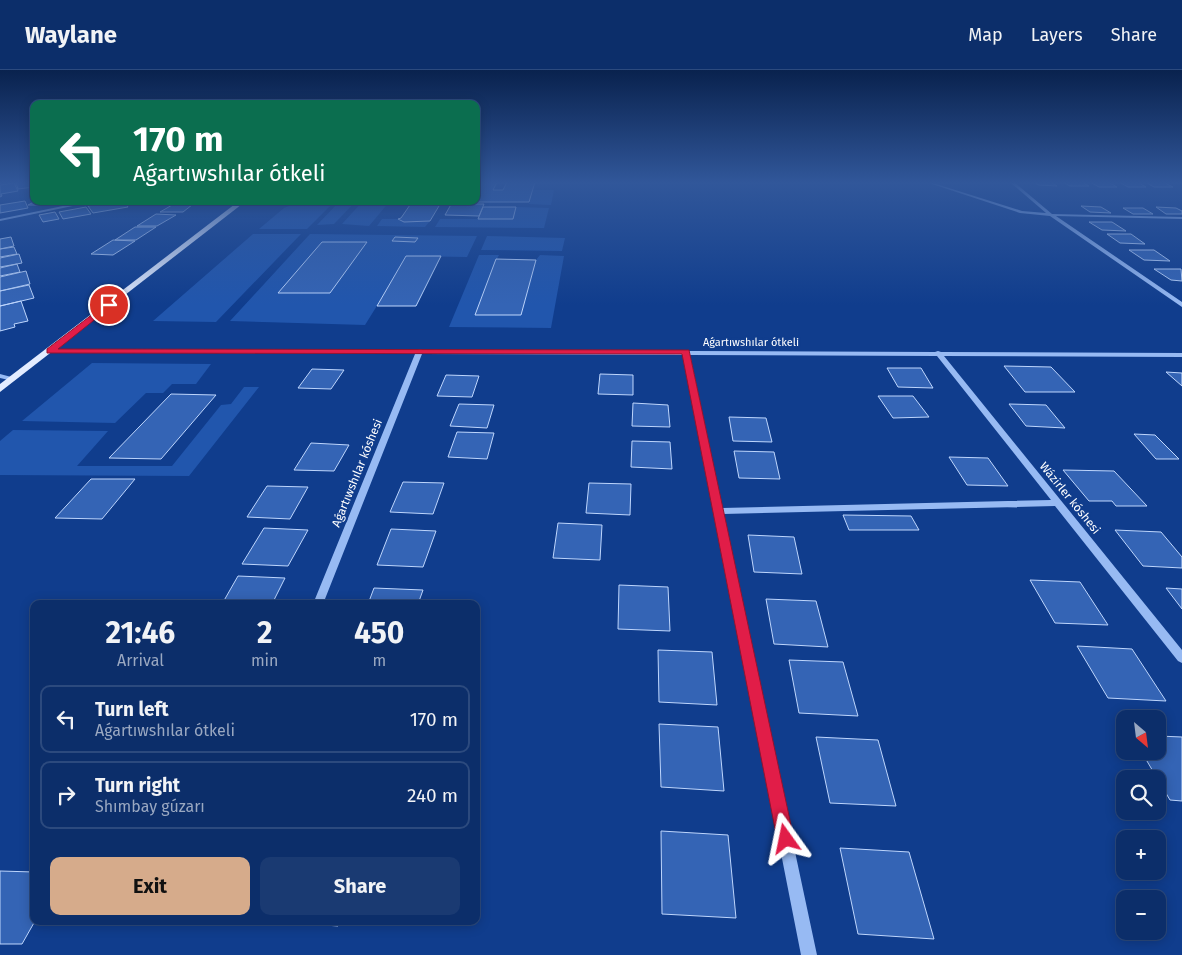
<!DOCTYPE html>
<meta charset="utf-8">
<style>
body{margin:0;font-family:"Fira Sans",sans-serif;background:#1a3a72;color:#f1f3f6;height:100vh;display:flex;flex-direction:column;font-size:19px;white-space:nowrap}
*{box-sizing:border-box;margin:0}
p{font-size:16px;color:#9aa8c1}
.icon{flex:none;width:28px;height:28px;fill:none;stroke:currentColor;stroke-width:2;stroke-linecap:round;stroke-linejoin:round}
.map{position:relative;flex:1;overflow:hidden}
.drawer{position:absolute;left:30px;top:530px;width:450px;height:325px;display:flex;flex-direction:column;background:#0c2e6a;border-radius:10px;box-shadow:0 2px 12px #0003,0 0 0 1px #2c4a7e}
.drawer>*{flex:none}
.guide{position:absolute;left:30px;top:30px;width:450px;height:105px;border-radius:10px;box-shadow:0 2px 12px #0003,0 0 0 1px #2c4a7e;background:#0b6e4f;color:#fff;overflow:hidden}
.needle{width:32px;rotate:152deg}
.buttons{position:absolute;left:1116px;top:640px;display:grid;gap:10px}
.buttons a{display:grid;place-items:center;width:50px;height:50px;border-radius:10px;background:#0c2e6a;box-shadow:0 2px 12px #0003,0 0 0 1px #2c4a7e;font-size:25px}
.pin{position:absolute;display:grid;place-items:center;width:42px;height:42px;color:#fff;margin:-21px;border:2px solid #fff;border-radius:50%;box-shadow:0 1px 5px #0007}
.me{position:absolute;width:55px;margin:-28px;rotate:348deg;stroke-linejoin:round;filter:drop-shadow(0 0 4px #0008)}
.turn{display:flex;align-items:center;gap:18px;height:105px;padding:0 20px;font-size:22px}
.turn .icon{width:65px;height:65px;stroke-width:2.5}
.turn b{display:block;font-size:35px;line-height:42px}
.eta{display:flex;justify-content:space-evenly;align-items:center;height:85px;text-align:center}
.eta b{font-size:30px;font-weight:700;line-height:35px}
.primary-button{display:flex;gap:10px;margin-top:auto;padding:10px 20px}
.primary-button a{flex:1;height:58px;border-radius:10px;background:#d6ab8b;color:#111;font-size:20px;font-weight:700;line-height:58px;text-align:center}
.primary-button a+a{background:#1a3a72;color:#f1f3f6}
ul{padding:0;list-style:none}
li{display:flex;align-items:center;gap:15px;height:68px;margin:0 10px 8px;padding:0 10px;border:2px solid #2c4a7e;border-radius:10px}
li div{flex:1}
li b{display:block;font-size:19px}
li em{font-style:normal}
header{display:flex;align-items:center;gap:30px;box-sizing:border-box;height:70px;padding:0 25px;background:#0c2e6a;border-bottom:1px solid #2c4a7e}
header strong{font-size:24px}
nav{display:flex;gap:28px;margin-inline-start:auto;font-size:18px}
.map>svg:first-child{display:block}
</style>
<header>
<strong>Waylane</strong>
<nav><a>Map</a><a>Layers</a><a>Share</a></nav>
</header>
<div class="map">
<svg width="1182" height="885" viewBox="0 0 1182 885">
<rect width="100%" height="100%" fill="#103d8d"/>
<path fill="#2156ad" d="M 533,120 L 554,120 L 551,135 L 529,134 Z
M 302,131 L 335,131 L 307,159 L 259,159 L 284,138 Z
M 340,131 L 356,131 L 334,154 L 317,155 Z
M 363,131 L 390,131 L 369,156 L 342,154 Z
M 516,137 L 549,138 L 544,158 L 435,157 L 440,149 L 513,149 Z
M 382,149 L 398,149 L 404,152 L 430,151 L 425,157 L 377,156 Z
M 253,164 L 301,164 L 216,252 L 153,251 Z
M 310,164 L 477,166 L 467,187 L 408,186 L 365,255 L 230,251 Z
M 487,166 L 565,168 L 562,181 L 481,180 Z
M 479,185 L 499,185 L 497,189 L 536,190 L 540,185 L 564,186 L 551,258 L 449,257 Z
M 92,293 L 211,294 L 196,314 L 172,314 L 163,323 L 146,323 L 115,353 L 22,351 Z
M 244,317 L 259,317 L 189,406 L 0,405 L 0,371 L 13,360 L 108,361 L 77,396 L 172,396 L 221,335 L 231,334 Z"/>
<path fill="#3464b5" stroke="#bed6fd" d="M 34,112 L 34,117 L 18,119 L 16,113 Z
M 476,112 L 497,112 L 493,120 L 503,120 L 507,112 L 535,112 L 529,132 L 464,132 L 463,134 L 484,134 L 479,146 L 445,145 L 453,131 L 476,131 Z
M 1033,112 L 1051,112 L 1057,116 L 1039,115 Z
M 1063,112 L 1081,112 L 1089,116 L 1070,116 Z
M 1090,112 L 1108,112 L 1117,117 L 1099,117 Z
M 1119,112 L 1137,112 L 1146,117 L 1128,117 Z
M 1145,112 L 1163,112 L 1173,117 L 1154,117 Z
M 14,113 L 18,121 L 1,124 L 2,126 L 0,127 L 0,115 Z
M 25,131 L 28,138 L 0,143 L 0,135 Z
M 36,131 L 57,131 L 49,135 L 28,135 Z
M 116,131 L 124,131 L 128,137 L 93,143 L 88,136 Z
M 179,131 L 197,131 L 183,142 L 160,142 Z
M 408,131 L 442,131 L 430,151 L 404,152 L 398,149 L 401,148 L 412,132 Z
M 1081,136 L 1101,137 L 1111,143 L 1090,142 Z
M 86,137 L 91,144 L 63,149 L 59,142 Z
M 483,137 L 516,137 L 513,149 L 478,149 Z
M 1156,137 L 1176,138 L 1182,141 L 1182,144 L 1166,144 Z
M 1123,138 L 1143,138 L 1153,144 L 1133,144 Z
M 55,142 L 59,149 L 43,152 L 39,145 Z
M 156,144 L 176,145 L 157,156 L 137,156 Z
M 1089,152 L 1112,152 L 1126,161 L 1102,160 Z
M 135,157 L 156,157 L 136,170 L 115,170 Z
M 1107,164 L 1131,164 L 1145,174 L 1120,173 Z
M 11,167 L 14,176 L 0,179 L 0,169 Z
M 395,167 L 418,168 L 415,172 L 392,171 Z
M 113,170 L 135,171 L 113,185 L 91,184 Z
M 322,172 L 367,172 L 330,223 L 278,223 Z
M 14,177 L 17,184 L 0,187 L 0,179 Z
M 1129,180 L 1154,180 L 1170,191 L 1144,190 Z
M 19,184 L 22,193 L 0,197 L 0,188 Z
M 406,186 L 441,186 L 416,236 L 377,236 Z
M 496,189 L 536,190 L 521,245 L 475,245 Z
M 17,194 L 20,202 L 0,206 L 0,198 Z
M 1154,199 L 1181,199 L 1182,211 L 1171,210 Z
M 26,201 L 30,214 L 0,221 L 0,207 Z
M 29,215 L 34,228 L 0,236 L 0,221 Z
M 21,231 L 28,251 L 14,254 L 15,257 L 0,261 L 0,236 Z
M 1004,296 L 1051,297 L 1075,322 L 1025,322 Z
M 887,298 L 921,298 L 933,318 L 898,317 Z
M 312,299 L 344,300 L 331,319 L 298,318 Z
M 1166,302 L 1182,303 L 1182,316 Z
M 600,304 L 633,305 L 633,325 L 598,324 Z
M 446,305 L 479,306 L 472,327 L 437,326 Z
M 171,324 L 216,325 L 161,389 L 109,388 Z
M 878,326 L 913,326 L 929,347 L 893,348 Z
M 633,333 L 668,335 L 670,357 L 632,356 Z
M 459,334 L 494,335 L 487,358 L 450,356 Z
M 1009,334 L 1046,335 L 1065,358 L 1026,356 Z
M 729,347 L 766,348 L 772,372 L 733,371 Z
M 457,362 L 494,363 L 487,389 L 448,387 Z
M 1134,364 L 1155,365 L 1179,389 L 1156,389 Z
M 632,371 L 670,372 L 672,399 L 631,397 Z
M 311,373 L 349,375 L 334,401 L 294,400 Z
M 734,381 L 774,382 L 780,409 L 739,408 Z
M 949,387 L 988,388 L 1008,416 L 967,415 Z
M 1063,400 L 1114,401 L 1147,436 L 1116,436 L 1112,431 L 1089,431 Z
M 91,409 L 135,409 L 102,449 L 55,448 Z
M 403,412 L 444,413 L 433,444 L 390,442 Z
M 589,413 L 631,414 L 630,445 L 586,443 Z
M 267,416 L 308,417 L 290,449 L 247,447 Z
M 843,445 L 911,446 L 919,460 L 849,460 Z
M 558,453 L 602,455 L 600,490 L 553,488 Z
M 264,458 L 308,460 L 288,496 L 242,494 Z
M 391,459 L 436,461 L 423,497 L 377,495 Z
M 1115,460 L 1161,462 L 1182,487 L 1182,498 L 1143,496 Z
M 748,465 L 794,467 L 802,504 L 754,502 Z
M 238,506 L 285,508 L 272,534 L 222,534 Z
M 1030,510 L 1080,512 L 1108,555 L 1055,553 Z
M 619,515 L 668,517 L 670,561 L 618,559 Z
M 374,518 L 423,520 L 418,534 L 368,534 Z
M 1166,518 L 1182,519 L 1182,539 Z
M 766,529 L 816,531 L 828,577 L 774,574 Z
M 1077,576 L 1132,579 L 1166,631 L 1108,628 Z
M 658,580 L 712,582 L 717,635 L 659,632 Z
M 789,590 L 843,592 L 858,646 L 799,643 Z
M 659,654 L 718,657 L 724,721 L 661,717 Z
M 1158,666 L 1182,667 L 1182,731 L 1170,730 L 1141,681 L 1158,681 Z
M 816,667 L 878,670 L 896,736 L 830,733 Z
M 661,761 L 728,765 L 736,848 L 662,844 Z
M 840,778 L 909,782 L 934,869 L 858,864 Z
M 0,801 L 34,802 L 35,851 L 22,874 L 0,874 Z
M 274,851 L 340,851 L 338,856 Z"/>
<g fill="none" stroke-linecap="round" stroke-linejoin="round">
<path fill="#97baf3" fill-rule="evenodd" d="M 0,112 L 9,112 L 0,114 Z
M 926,112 L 930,112 L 1022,141 L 1046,143 L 1010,112 L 1014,112 L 1052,144 L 1182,147 L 1182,149 L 1056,146 L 1182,232 L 1182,237 L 1050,146 L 1020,143 Z
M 87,131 L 97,131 L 0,151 L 0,149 Z
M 50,279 L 417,280 L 420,279 L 423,280 L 683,281 L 686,280 L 689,281 L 935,282 L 938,281 L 941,282 L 1182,283 L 1182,287 L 944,286 L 1182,580 L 1182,593 L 1178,591 L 1055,436 L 723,444 L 817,885 L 801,885 L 683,285 L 422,284 L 323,534 L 313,534 L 415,284 L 48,282 L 47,281 ZM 690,285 L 937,286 L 1051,430 L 722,438 Z
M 0,304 L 15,308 L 16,309 L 13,311 L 0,308 Z"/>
<path fill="#e3ecff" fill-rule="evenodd" d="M 239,131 L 246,131 L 0,322 L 0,314 Z"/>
</g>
<linearGradient id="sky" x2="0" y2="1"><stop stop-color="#09224e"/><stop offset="0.48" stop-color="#31579a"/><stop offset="1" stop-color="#31579a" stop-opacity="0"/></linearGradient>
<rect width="1182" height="235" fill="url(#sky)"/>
<path fill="#e11d48" stroke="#92132f" d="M 106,234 L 113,235 L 58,279 L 689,280 L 794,769 L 792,775 L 786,778 L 779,775 L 777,769 L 682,284 L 47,283 L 47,279 Z"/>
<g text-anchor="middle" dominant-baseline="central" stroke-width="4.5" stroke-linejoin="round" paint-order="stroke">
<g font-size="11" fill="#fff" stroke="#103d8d">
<text x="751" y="272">Aǵartıwshılar ótkeli</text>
</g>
<g font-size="12" fill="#fff" stroke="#103d8d">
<text transform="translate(357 403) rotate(-68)">Aǵartıwshılar kóshesi</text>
<text transform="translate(1070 428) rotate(51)">Wázirler kóshesi</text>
</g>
</g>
</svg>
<div class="buttons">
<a><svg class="needle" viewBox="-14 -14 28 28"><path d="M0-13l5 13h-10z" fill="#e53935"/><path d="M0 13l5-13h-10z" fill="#9aa8c1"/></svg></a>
<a><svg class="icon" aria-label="search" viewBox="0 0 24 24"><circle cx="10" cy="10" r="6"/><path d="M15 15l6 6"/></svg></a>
<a>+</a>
<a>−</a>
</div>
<div class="pin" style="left:109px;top:235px;background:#d93025"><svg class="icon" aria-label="arrive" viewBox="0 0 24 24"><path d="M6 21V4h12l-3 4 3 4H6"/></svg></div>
<svg class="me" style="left:786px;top:769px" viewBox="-20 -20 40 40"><path d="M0-17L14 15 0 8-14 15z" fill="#e11d48" stroke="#fff" stroke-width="4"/></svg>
<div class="guide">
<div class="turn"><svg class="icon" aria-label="left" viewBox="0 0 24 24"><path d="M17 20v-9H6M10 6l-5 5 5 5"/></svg><div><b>170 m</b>Aǵartıwshılar ótkeli</div></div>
</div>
<section class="drawer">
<div class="eta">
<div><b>21:46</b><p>Arrival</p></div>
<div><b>2</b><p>min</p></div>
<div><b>450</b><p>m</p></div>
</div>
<ul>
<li><svg class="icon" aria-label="left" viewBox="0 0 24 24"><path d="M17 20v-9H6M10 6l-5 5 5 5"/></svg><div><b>Turn left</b><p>Aǵartıwshılar ótkeli</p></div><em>170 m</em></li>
<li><svg class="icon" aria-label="right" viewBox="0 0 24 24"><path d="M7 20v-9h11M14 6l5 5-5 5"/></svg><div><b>Turn right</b><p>Shımbay gúzarı</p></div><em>240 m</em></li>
</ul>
<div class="primary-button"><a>Exit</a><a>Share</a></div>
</section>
</div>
